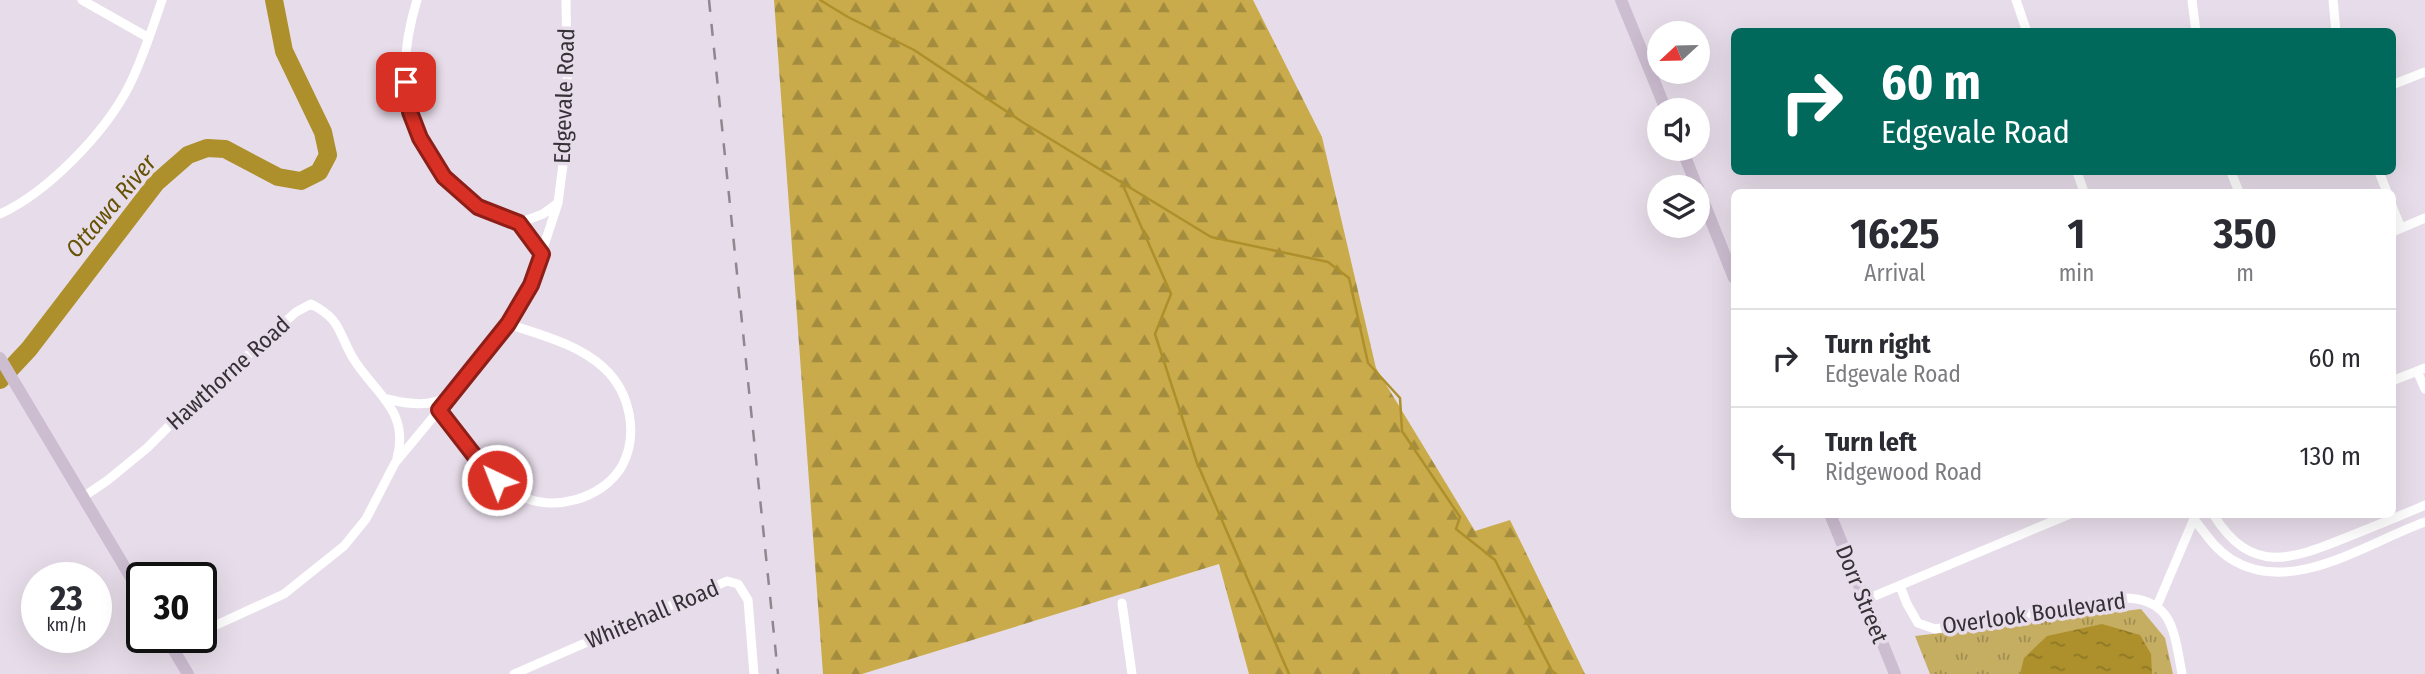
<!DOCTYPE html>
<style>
body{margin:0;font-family:"Fira Sans Condensed",sans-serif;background:#f7f7f7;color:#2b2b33;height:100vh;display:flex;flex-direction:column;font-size:26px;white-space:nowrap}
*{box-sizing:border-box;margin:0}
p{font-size:23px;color:#7c7c81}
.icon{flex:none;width:38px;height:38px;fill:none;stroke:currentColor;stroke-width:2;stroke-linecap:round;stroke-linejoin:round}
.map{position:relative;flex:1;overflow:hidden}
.sheet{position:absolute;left:1731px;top:189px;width:665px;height:329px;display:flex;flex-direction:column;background:#fff;border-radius:10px;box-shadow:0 7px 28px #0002}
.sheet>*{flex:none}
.banner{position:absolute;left:1731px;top:28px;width:665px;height:147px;border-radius:10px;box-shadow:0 7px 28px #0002;background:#00695c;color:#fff;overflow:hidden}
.needle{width:46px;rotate:248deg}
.buttons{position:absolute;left:1647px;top:21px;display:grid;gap:14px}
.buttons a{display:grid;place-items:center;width:63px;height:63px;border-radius:50%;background:#fff;box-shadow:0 7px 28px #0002;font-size:35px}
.speed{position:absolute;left:21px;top:562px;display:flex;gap:14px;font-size:35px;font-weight:700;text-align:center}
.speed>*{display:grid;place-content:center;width:91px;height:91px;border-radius:50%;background:#fff;box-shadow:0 7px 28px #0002;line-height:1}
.speed small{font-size:18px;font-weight:400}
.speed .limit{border:4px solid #111;border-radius:10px;background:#fff;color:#111}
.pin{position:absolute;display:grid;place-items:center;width:60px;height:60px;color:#fff;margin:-30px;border-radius:14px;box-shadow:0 4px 10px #0006}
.me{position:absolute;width:77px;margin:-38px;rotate:317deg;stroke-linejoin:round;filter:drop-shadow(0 0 5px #0008)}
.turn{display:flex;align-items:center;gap:24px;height:147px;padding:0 35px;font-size:32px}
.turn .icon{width:91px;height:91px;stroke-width:2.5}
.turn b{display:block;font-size:49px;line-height:60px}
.eta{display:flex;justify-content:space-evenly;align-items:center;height:119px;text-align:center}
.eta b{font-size:42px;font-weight:700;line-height:49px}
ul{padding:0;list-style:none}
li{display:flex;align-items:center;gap:21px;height:98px;padding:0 35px;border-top:2px solid #e1e1e2}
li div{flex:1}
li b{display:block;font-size:26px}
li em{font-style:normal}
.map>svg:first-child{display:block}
</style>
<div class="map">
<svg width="2425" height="674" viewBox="0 0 2425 674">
<defs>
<pattern id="forest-firs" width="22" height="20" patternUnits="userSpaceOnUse" patternTransform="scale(1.75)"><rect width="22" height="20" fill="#c9ab4b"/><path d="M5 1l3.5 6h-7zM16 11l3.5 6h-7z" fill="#a48c3f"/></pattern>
<pattern id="park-tufts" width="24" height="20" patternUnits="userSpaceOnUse" patternTransform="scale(1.75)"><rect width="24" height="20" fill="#c5ad62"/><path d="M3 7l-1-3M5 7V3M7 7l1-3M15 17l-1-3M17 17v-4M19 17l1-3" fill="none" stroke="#a18d52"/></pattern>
<pattern id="water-ripples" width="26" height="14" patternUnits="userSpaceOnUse" patternTransform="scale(1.75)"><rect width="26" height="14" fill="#ad902b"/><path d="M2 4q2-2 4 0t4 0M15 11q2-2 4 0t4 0" fill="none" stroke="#8e7626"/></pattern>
</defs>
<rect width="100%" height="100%" fill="#e7ddea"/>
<path fill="url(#forest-firs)" d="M 774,0 L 1253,0 L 1322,137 L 1376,368 L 1475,531 L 1510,520 L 1585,674 L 1249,674 L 1219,564 L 862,674 L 823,674 Z"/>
<path fill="url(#park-tufts)" d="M 2141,609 L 2165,638 L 2173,674 L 1930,674 L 1915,636 Z"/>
<path fill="url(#water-ripples)" d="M 2102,624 L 2140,635 L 2151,654 L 2152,674 L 2020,674 L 2024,658 L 2047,636 Z"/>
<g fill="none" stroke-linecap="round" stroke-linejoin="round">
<path stroke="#ad902b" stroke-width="2.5" d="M 820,0 L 848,17 L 914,50 L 1024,123 L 1211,237 L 1328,262 L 1349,278 L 1368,363 L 1400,398 L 1402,431 L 1460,517 L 1456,529 L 1495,560 L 1552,671 L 1556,674
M 1121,181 L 1171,294 L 1155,334 L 1197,463 L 1289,674"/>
<path stroke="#ad902b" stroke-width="18" d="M 0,380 L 29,349 L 156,183 L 188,155 L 207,148 L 225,149 L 278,177 L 301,181 L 319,172 L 328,155 L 323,132 L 284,51 L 274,0"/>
<path stroke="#fff" stroke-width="9" d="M 82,0 L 149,38
M 417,0 C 398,62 401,108 435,163 C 446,180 462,198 480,208 C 492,215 509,216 520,224 C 529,230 537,244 542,254
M 2016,0 L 2027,32
M 2192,0 L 2196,32
M 2333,0 L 2336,32
M 2392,85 L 2425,72
M 2077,172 L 2084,192
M 2231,172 L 2239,192
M 2379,172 L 2387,192
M 2392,206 L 2401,228
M 0,214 C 48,192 105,133 129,86 C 143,58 152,29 162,0
M 519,223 L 543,214 L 558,203
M 2392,232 L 2425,218
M 2417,371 L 2425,389
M 2392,381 L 2425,368
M 387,399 C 408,404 431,408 450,395
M 439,410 C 465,440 484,475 519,495 C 552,513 603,499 622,466 C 639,434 630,392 604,368 C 578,344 541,335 508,324
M 83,497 L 108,480 L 147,448 L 172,423 L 296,312 L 311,304 C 342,320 337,331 353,358 C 374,393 410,410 397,458
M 2213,514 C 2252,577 2293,559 2350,536 C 2375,526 2400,516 2425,505
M 2194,519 C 2205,533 2215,549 2231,559 C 2291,597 2366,543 2425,522
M 1900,586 L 1907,604 L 1918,623 L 1935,629 L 2119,598 C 2173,596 2174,631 2182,674
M 1865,600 L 2070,514
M 1122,603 L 1132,674
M 2157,606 L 2196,514
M 201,632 L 284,594 L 344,546 L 366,519 L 395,463 L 488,351 L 508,324 L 531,285 L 558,203 L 568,126 L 566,0
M 171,645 L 190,637
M 514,674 L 727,581 L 738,584 L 748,600 L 754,674"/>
<path stroke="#ccbdd0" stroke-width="12" d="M 1621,0 L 1666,110
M 1682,149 L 1697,187
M 1698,188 L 1734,278
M 0,358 L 142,596
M 1830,514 L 1895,674
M 166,637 L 188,674"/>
<path stroke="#8e8790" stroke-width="2.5" stroke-dasharray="12 12" stroke-linecap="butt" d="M 709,0 L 778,674"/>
</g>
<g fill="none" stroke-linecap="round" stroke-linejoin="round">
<g stroke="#8d1f18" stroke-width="18">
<path id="route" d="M 406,82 L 410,112 L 420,138 L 444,177 L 478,207 L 519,223 L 542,254 L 531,285 L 508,324 L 439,410 L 484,468 L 497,480"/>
</g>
<use href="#route" stroke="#d93025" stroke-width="12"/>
</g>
<g text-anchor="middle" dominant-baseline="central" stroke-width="7" stroke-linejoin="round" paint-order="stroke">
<g font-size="23" fill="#353136" stroke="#e7ddea">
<text transform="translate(564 96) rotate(-88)">Edgevale Road</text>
<text transform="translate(228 373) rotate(-42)">Hawthorne Road</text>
<text transform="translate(1862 594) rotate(68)">Dorr Street</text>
<text transform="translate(2034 613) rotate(-8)">Overlook Boulevard</text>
<text transform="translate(652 614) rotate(-23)">Whitehall Road</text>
</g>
<g font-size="24" font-style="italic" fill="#665203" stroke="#e7ddea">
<text transform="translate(111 206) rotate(-50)">Ottawa River</text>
</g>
</g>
</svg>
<div class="buttons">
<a><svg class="needle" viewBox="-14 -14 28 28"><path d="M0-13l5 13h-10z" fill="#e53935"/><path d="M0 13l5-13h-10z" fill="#7c7c81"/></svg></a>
<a><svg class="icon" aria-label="sound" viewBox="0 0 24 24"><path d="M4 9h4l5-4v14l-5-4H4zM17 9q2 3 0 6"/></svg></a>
<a><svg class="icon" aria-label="layers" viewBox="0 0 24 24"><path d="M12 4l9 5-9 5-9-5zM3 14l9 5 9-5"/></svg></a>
</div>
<div class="speed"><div>23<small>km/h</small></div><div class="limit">30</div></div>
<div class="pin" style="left:406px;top:82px;background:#d93025"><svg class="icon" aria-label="arrive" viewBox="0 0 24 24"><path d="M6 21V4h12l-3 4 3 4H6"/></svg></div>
<svg class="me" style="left:497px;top:480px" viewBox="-20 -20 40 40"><circle r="17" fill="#d93025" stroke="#fff" stroke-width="3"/><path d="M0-11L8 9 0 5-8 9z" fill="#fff"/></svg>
<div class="banner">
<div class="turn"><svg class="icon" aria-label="right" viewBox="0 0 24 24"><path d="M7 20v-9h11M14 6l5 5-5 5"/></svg><div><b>60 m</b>Edgevale Road</div></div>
</div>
<section class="sheet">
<div class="eta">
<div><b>16:25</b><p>Arrival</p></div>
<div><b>1</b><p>min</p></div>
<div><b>350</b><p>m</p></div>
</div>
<ul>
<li><svg class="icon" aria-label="right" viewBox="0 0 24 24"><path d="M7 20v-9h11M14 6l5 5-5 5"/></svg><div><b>Turn right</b><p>Edgevale Road</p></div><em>60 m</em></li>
<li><svg class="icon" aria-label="left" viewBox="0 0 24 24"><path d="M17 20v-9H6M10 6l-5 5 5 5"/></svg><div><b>Turn left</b><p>Ridgewood Road</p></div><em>130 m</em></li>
</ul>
</section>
</div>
